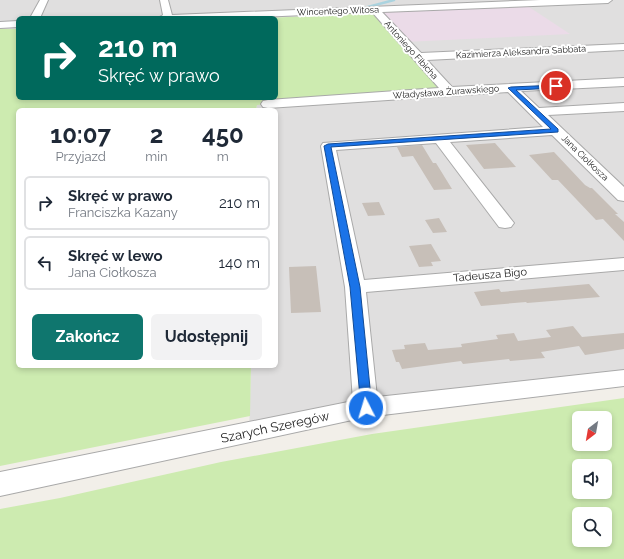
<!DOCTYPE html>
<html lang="pl">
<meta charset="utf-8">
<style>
body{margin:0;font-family:Raleway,sans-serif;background:#f2f2f3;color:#1f2937;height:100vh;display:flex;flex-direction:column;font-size:15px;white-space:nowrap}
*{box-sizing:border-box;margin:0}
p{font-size:13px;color:#747a83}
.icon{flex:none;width:22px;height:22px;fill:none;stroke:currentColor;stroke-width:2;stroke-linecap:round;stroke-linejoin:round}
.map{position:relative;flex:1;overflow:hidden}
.sheet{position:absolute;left:16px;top:108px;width:262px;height:260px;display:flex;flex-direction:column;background:#fff;border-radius:6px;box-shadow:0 2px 6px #0003}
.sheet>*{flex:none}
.top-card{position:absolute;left:16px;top:16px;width:262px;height:84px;border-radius:6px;box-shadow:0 2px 6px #0003;background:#00695c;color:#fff;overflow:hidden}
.needle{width:26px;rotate:211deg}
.tools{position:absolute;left:572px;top:411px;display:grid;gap:8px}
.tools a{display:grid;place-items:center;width:40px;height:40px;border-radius:6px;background:#fff;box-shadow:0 2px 6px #0003;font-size:20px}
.pin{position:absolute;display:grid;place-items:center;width:34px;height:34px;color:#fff;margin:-17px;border:2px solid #fff;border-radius:50%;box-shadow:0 1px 4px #0007}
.me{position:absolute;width:44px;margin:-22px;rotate:355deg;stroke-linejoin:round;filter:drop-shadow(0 0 3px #0008)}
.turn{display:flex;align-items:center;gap:14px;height:84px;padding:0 16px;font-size:18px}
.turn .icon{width:52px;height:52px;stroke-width:2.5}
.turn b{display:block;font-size:28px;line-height:34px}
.eta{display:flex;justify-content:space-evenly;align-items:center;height:68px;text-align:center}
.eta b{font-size:24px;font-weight:700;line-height:28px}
.primary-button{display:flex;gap:8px;margin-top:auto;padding:8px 16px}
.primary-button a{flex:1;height:46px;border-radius:6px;background:#0f766e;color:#fff;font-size:16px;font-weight:700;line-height:46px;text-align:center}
.primary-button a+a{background:#f2f2f3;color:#1f2937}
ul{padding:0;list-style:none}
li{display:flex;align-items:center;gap:12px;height:54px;margin:0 8px 6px;padding:0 8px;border:2px solid #e0e1e3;border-radius:6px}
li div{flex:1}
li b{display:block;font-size:15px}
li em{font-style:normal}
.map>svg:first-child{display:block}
</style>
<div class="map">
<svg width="624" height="559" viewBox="0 0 624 559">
<rect width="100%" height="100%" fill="#f2efe9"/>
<path fill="#e0dfdf" d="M 0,0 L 624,0 L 624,379 L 249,432 L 251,366 L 276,366 L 276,110 L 256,110 L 257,105 L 448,91 L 378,13 L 266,18 L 18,18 L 18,29 L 0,29 Z"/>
<path fill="#ebdbe8" d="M 526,5 L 570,34 L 404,42 L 378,13 L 386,11 Z"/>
<path fill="#cdebb0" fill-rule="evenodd" d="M 378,13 L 449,91 L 257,105 L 256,110 L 18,110 L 18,366 L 251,366 L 250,416 L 0,466 L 0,29 L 18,29 L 18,98 L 276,98 L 276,18 L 266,18 Z
M 624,398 L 624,559 L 0,559 L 0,509 L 60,498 L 221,462 L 372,434 ZM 579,418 L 605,418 L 605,444 L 579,444 ZM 579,466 L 605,466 L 605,492 L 579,492 ZM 579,514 L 605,514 L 605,540 L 579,540 Z"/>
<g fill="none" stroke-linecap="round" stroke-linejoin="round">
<path stroke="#aad3df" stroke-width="2.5" d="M 364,8 L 394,0"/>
</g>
<path fill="#c7bfb8" d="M 495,143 L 516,167 L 484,169 L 466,145 Z
M 422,145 L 433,163 L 436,163 L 452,189 L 434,190 L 413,156 L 402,157 L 397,147 Z
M 554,152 L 585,185 L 590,188 L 592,188 L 618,214 L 615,214 L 624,222 L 624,241 L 603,219 L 596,220 L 558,180 L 552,180 L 529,155 Z
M 379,202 L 385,215 L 368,216 L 362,203 Z
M 439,218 L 447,232 L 433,233 L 425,220 Z
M 431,244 L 441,261 L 431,262 L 433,266 L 419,267 L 409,246 Z
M 316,266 L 321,312 L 291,313 L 289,267 Z
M 589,284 L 600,297 L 527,303 L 526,302 L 481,306 L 474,292 L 499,289 L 501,292 Z
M 573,326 L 582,337 L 624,333 L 624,349 L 585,355 L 579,346 L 541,352 L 545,358 L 510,361 L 509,359 L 463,364 L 461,361 L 402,369 L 399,362 L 396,362 L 392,350 L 405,349 L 404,345 L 425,343 L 428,350 L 462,347 L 461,344 L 498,339 L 496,335 L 514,333 L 518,341 L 551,337 L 546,330 Z"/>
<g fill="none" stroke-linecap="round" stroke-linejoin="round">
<g stroke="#a9a9a9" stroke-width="2">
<path id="minor" d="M 40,0 L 48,0 L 40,18 L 30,18 Z
M 160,0 L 168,0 L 172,15 L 540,0 L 612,0 L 608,3 L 382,12 L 421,53 L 624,44 L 624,50 L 427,60 L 452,87 L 624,78 L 624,86 L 521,91 L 539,108 L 624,103 L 624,111 L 548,115 L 624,187 L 624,201 L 618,200 L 552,135 L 450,142 L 514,223 L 511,227 L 505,228 L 499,227 L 436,143 L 336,150 L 364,280 L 624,258 L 624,270 L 366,292 L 377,397 L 624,370 L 624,386 L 366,417 L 0,496 L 0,472 L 353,401 L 345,287 L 321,146 L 323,143 L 543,127 L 508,92 L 268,108 L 263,107 L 261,104 L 263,101 L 268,100 L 439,88 L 372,12 L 234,18 L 158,18 L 163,15 Z
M 18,21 L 18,27 L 0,28 L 0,22 Z"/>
</g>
<use href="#minor" fill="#fff" fill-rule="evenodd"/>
</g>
<path fill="#1a73e8" stroke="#114b97" d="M 558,85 L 559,86 L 556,88 L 516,90 L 558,129 L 558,132 L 331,147 L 360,287 L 372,408 L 370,411 L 366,412 L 362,411 L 361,408 L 350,287 L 324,146 L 328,144 L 551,129 L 508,88 L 511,87 Z"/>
<g text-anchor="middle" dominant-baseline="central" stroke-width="4" stroke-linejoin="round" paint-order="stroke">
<g font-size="9" fill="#222" stroke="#fff">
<text transform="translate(338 11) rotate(-2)">Wincentego Witosa</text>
<text transform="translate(411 50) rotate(48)">Antoniego Fibicha</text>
<text transform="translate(521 52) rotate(-3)">Kazimierza Aleksandra Sabbata</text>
<text transform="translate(446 92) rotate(-4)">Władysława Żurawskiego</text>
<text transform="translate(585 158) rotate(44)">Jana Ciołkosza</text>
</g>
<g font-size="11" fill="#222" stroke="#fff">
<text transform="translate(490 275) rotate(-5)">Tadeusza Bigo</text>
</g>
<g font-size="13" fill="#222" stroke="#fff">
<text transform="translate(275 427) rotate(-12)">Szarych Szeregów</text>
</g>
</g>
</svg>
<div class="tools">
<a><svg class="needle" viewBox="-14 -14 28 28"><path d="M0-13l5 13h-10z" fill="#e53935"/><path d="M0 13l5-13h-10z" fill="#747a83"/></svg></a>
<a><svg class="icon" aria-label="sound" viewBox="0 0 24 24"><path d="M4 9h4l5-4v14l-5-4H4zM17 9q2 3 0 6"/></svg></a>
<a><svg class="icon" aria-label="search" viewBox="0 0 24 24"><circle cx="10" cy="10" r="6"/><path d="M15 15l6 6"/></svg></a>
</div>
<div class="pin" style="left:556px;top:86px;background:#d93025"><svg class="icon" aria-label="arrive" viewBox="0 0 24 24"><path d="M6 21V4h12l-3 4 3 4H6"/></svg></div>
<svg class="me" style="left:366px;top:408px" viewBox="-20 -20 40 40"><circle r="17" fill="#1a73e8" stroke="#fff" stroke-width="3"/><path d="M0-11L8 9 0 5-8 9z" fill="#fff"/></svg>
<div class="top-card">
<div class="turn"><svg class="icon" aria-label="right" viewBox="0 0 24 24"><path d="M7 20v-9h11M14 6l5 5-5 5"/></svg><div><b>210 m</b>Skręć w prawo</div></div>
</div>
<section class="sheet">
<div class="eta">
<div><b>10:07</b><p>Przyjazd</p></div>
<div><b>2</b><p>min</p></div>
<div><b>450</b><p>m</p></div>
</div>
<ul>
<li><svg class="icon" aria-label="right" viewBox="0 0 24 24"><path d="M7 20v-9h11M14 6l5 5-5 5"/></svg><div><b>Skręć w prawo</b><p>Franciszka Kazany</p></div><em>210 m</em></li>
<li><svg class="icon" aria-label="left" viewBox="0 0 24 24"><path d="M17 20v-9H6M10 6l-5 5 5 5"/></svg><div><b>Skręć w lewo</b><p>Jana Ciołkosza</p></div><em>140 m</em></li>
</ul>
<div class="primary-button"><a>Zakończ</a><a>Udostępnij</a></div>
</section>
</div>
